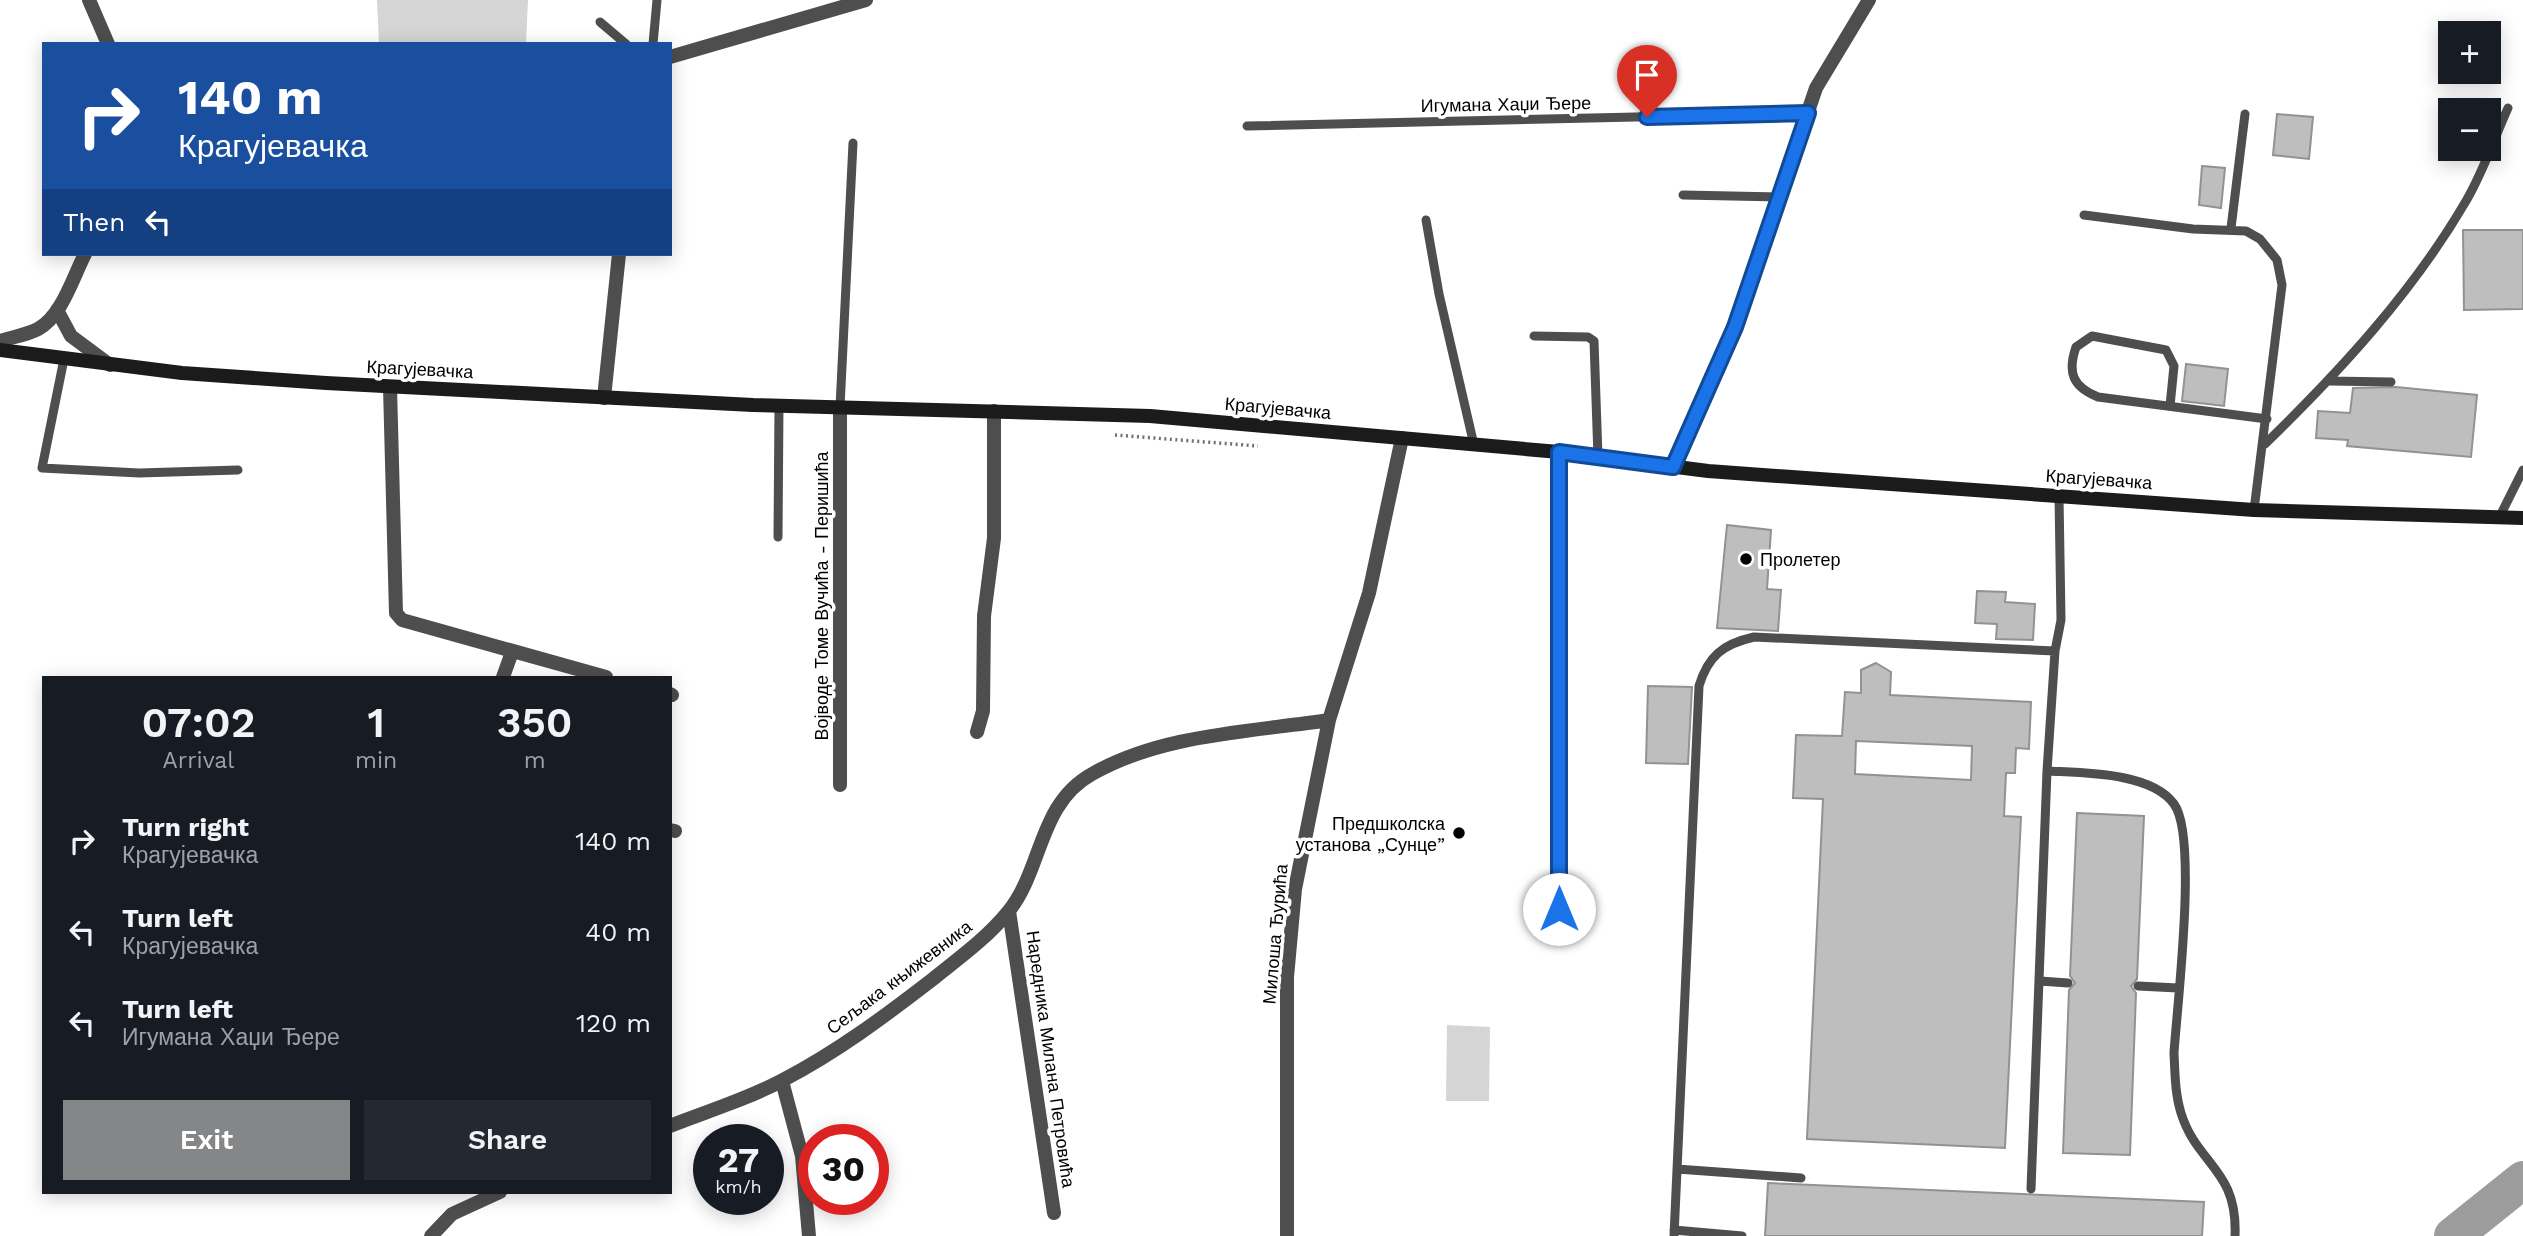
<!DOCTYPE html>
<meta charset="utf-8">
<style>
body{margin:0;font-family:"Work Sans",sans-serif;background:#242831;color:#f1f3f6;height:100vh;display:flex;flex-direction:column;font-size:26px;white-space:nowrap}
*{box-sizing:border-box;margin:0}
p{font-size:23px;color:#9ea1a6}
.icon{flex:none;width:38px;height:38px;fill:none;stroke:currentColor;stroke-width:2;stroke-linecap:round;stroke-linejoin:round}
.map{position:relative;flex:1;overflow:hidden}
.drawer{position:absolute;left:42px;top:676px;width:630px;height:518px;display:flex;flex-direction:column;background:#171b24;border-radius:0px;box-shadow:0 4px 18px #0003}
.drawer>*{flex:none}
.hud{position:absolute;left:42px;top:42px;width:630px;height:214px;border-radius:0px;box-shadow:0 4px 18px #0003;background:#1a4fa0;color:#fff;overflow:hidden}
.tools{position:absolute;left:2438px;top:21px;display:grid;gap:14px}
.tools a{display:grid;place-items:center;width:63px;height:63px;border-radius:0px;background:#171b24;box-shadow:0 4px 18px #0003;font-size:35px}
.speed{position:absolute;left:693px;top:1124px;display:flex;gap:14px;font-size:35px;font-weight:700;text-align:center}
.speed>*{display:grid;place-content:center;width:91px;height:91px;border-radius:50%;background:#171b24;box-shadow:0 4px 18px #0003;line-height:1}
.speed small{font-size:18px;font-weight:400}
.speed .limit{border:10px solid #d22;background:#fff;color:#111}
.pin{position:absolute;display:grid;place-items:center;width:60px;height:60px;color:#fff;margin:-72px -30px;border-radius:50% 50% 50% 0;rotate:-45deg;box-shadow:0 0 7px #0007}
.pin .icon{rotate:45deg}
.me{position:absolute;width:77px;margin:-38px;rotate:0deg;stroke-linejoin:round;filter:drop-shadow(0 0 5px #0008)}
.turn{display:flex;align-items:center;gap:24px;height:147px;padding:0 21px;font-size:32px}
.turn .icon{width:91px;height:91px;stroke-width:2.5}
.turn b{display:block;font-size:49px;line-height:60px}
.then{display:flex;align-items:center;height:66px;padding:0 21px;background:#0003;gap:14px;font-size:26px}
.eta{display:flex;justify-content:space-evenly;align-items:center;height:119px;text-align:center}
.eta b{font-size:42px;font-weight:600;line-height:49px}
.primary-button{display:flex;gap:14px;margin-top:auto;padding:14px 21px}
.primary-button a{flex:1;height:80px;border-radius:0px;background:#858687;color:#fff;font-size:28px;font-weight:600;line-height:80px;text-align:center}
.primary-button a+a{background:#242831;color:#f1f3f6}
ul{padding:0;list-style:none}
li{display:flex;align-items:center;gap:21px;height:91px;padding:0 21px}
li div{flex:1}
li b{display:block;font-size:26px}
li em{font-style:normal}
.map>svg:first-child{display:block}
</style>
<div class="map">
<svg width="2523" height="1236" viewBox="0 0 2523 1236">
<rect width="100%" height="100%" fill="#fff"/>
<path fill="#d5d5d5" d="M 377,0 L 528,0 L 526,44 L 379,44 Z
M 1447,1025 L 1490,1027 L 1489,1101 L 1446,1101 Z"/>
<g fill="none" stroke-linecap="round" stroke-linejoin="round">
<path stroke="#9c9c9c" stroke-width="38" d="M 2453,1236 L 2523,1180"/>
</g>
<path fill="#bebebe" stroke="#929292" stroke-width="2" fill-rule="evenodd" d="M 2277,114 L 2313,117 L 2309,159 L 2273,155 Z
M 2202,166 L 2225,168 L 2221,208 L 2199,205 Z
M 2463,230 L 2523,230 L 2523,309 L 2464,310 Z
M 2186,364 L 2228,369 L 2224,406 L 2182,401 Z
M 2396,387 L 2477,395 L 2471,457 L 2347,446 L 2348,440 L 2316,438 L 2318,411 L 2350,413 L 2353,388 Z
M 1727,525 L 1771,530 L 1767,589 L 1781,590 L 1778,631 L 1717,628 Z
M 1977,591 L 2006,592 L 2005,602 L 2035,604 L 2033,640 L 1996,639 L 1997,624 L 1975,623 Z
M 1876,663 L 1891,672 L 1890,695 L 2031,702 L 2029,749 L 2016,748 L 2015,773 L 2006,773 L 2004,816 L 2021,817 L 2005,1148 L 1807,1139 L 1823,799 L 1793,798 L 1796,735 L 1842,736 L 1845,692 L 1861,693 L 1861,670 ZM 1856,741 L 1972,746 L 1971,780 L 1855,774 Z
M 1648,686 L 1692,687 L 1688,764 L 1646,763 Z
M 2077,813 L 2144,816 L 2137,979 L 2131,986 L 2136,993 L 2130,1155 L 2063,1153 L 2069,990 L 2075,983 L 2070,976 Z
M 1768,1183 L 2204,1202 L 2202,1236 L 1765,1236 Z"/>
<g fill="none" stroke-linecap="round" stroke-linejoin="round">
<path stroke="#707070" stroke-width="3.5" stroke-dasharray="2 3.5" stroke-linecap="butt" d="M 1115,435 L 1258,446"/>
<path stroke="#4e4e4e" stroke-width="9" d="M 600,22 L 626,44
M 653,44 L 657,0
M 1247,126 L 1808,113
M 1683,195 L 1780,197
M 2084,215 L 2193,229 L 2246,231 L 2260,239 L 2277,260 L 2282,285 L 2254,510
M 1426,220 L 1439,294 L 1474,445
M 2231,228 L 2245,114
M 1534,336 L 1588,337 L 1594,341 L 1598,457
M 64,359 L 42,468 L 139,473 L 238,470
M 2330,381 L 2391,382
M 2170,406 L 2174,366 L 2166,350 L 2092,336 L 2076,347 C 2067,373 2073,387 2098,397 L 2267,419
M 840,407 L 853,143
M 2265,444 C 2340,371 2413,292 2466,201 C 2483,172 2494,139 2508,108
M 2499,518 L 2523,470
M 778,537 L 779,405
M 2047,771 C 2083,773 2151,772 2174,804 C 2198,836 2177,1006 2174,1053 C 2175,1073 2175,1094 2181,1113 C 2197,1165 2238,1169 2235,1236
M 2040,981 L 2068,983
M 2138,986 L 2178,988
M 1677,1169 L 1801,1178
M 2031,1189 L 2047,771 L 2055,651 L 2061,620 L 2059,496
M 1674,1230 L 1742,1236
M 1674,1236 L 1699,686 C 1708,656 1723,644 1754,637 L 2055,651"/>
<path stroke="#4e4e4e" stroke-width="14" d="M 89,0 L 108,44
M 670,57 L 866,0
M 57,310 L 71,336 L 110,365
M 0,341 C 12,337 27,335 38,329 C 62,316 73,277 85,254
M 390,387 L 396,613 L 402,620 L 606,677
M 604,398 L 619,254
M 1559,452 L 1559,909
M 1673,467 L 1735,327 L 1816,88 L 1869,0
M 503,677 L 512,652
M 670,694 L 672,695
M 977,732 L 983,711 L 984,616 L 994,538 L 994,411
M 840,785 L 840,407
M 670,830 L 675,831
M 1009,911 L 1054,1213
M 782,1081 L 802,1156 L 809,1236
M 670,1126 C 708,1111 748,1099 783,1080 C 837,1052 885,1016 933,979 C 959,958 987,938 1008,912 C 1043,869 1038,804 1092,774 C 1162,734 1250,732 1329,720
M 431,1236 L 452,1214 L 500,1192
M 1287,1236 L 1287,977 L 1295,889 L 1329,720 L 1369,593 L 1402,438"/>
<path stroke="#1b1b1b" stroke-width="14" d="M 0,350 L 182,373 L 326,383 L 753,405 L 1150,416 L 1559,452 L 1708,471 L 2254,510 L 2523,518"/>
</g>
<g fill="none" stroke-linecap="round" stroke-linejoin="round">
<g stroke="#114b97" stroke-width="18">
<path id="route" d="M 1559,909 L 1559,452 L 1673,467 L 1735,327 L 1808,113 L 1647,117"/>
</g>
<use href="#route" stroke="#1a73e8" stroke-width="12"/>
</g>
<g fill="#000" stroke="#fff" stroke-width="2.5">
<circle cx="1746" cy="559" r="7"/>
<circle cx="1459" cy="833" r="7"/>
</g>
<g text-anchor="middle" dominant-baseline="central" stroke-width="7" stroke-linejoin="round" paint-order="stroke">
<g font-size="18" fill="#000" stroke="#fff">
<text transform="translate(1506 104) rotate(-1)">Игумана Хаџи Ђере</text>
<text transform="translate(420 369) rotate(3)">Крагујевачка</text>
<text transform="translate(1278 408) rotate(5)">Крагујевачка</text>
<text transform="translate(2099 479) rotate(4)">Крагујевачка</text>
<text transform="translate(821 596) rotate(-90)">Војводе Томе Вучића - Перишића</text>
<text transform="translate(1275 934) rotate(-85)">Милоша Ђурића</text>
<text transform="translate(899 977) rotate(-37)">Сељака књижевника</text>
<text transform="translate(1051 1059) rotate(82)">Наредника Милана Петровића</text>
</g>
<g font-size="18" fill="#000" stroke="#fff" text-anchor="start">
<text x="1760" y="559">Пролетер</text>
<text x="1445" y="823" text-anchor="end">Предшколска<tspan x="1445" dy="21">установа „Сунце”</tspan></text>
</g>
</g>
</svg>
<div class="tools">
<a>+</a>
<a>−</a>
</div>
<div class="speed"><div>27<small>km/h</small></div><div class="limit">30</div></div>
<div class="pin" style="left:1647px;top:117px;background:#d93025"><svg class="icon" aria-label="arrive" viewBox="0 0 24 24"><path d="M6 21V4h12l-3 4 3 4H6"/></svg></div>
<svg class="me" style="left:1559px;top:909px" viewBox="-20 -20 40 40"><circle r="19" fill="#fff"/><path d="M0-13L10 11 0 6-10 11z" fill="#1a73e8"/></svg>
<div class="hud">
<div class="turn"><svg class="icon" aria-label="right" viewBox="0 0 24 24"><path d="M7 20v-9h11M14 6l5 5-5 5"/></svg><div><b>140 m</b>Крагујевачка</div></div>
<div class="then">Then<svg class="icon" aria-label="left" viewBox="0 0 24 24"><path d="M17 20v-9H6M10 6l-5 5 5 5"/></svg></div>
</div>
<section class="drawer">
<div class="eta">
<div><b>07:02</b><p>Arrival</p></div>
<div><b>1</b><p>min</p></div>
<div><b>350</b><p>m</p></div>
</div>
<ul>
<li><svg class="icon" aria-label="right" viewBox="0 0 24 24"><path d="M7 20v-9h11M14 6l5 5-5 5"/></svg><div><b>Turn right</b><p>Крагујевачка</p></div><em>140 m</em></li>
<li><svg class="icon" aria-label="left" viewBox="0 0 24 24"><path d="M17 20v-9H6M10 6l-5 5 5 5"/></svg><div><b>Turn left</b><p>Крагујевачка</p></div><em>40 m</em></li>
<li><svg class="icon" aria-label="left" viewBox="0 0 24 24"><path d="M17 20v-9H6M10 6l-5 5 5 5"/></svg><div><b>Turn left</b><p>Игумана Хаџи Ђере</p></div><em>120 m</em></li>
</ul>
<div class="primary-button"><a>Exit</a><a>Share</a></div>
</section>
</div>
